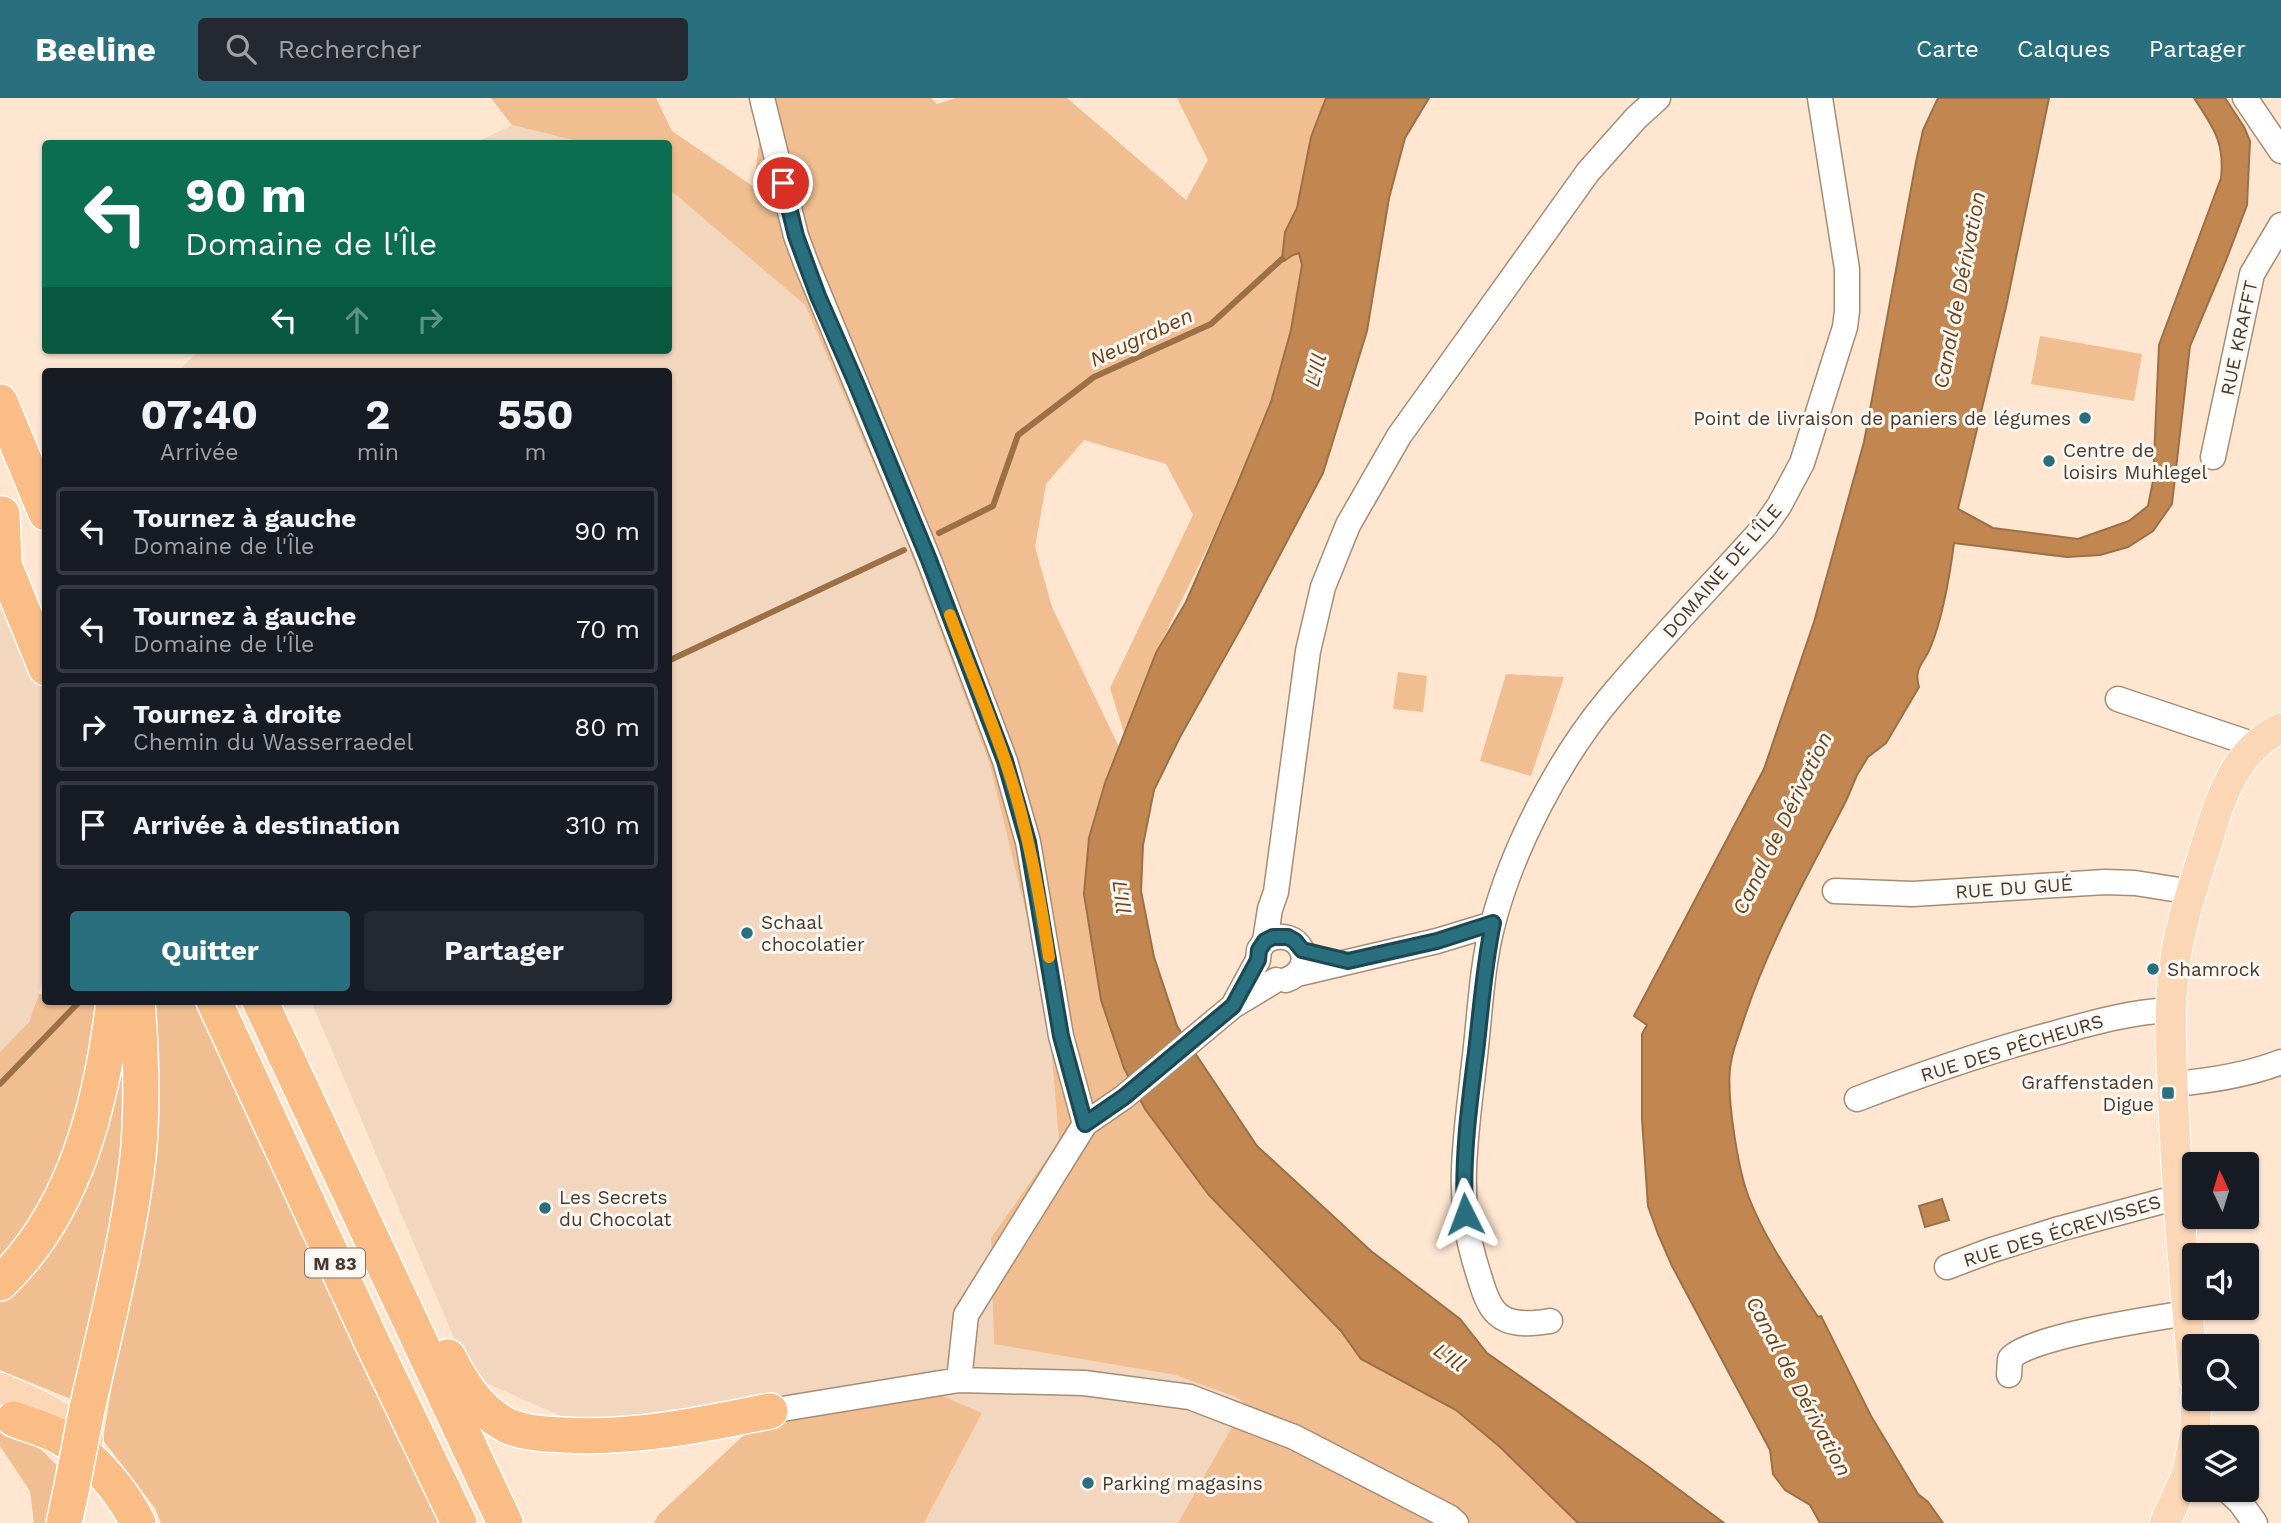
<!DOCTYPE html>
<html lang="fr">
<meta charset="utf-8">
<style>
body{margin:0;font-family:"Work Sans",sans-serif;background:#242831;color:#f1f3f6;height:100vh;display:flex;flex-direction:column;font-size:26px;white-space:nowrap}
*{box-sizing:border-box;margin:0}
p{font-size:23px;color:#9ea1a6}
.icon{flex:none;width:38px;height:38px;fill:none;stroke:currentColor;stroke-width:2;stroke-linecap:round;stroke-linejoin:round}
.map{position:relative;flex:1;overflow:hidden}
.side{position:absolute;left:42px;top:270px;width:630px;height:637px;display:flex;flex-direction:column;background:#171b24;border-radius:7px;box-shadow:0 2px 5px #0004}
.side>*{flex:none}
.banner{position:absolute;left:42px;top:42px;width:630px;height:214px;border-radius:7px;box-shadow:0 2px 5px #0004;background:#0b6e4f;color:#fff;overflow:hidden}
.needle{width:46px;rotate:356deg}
.fabs{position:absolute;left:2182px;top:1054px;display:grid;gap:14px}
.fabs a{display:grid;place-items:center;width:77px;height:77px;border-radius:7px;background:#171b24;box-shadow:0 2px 5px #0004;font-size:35px}
.pin{position:absolute;display:grid;place-items:center;width:60px;height:60px;color:#fff;margin:-30px;border:4px solid #fff;border-radius:50%;box-shadow:0 2px 7px #0007}
.me{position:absolute;width:77px;margin:-38px;rotate:357deg;stroke-linejoin:round;filter:drop-shadow(0 0 5px #0008)}
.turn{display:flex;align-items:center;gap:24px;height:147px;padding:0 28px;font-size:32px}
.turn .icon{width:91px;height:91px;stroke-width:2.5}
.turn b{display:block;font-size:49px;line-height:60px}
.lanes{display:flex;align-items:center;height:66px;padding:0 28px;background:#0003;justify-content:center;gap:35px;direction:ltr}
.lanes .off{opacity:.35}
.eta{display:flex;justify-content:space-evenly;align-items:center;height:119px;text-align:center}
.eta b{font-size:42px;font-weight:700;line-height:49px}
.action{display:flex;gap:14px;margin-top:auto;padding:14px 28px}
.action a{flex:1;height:80px;border-radius:7px;background:#296f7d;color:#fff;font-size:28px;font-weight:700;line-height:80px;text-align:center}
.action a+a{background:#242831;color:#f1f3f6}
ul{padding:0;list-style:none}
li{display:flex;align-items:center;gap:21px;height:88px;margin:0 14px 10px;padding:0 14px;border:4px solid #363941;border-radius:7px}
li div{flex:1}
li b{display:block;font-size:26px}
li em{font-style:normal}
header{display:flex;align-items:center;gap:42px;box-sizing:border-box;height:98px;padding:0 35px;background:#296f7d;color:#fff}
header strong{font-size:33px}
nav{display:flex;gap:38px;margin-inline-start:auto;font-size:24px}
.search{width:490px;height:63px;background:#242831;display:flex;align-items:center;gap:18px;box-sizing:border-box;padding:0 24px;border-radius:7px;color:#9ea1a6;font-size:26px}
.map>svg:first-child{display:block}
</style>
<header>
<strong>Beeline</strong>
<div class="search"><svg class="icon" aria-label="search" viewBox="0 0 24 24"><circle cx="10" cy="10" r="6"/><path d="M15 15l6 6"/></svg>Rechercher</div>
<nav><a>Carte</a><a>Calques</a><a>Partager</a></nav>
</header>
<div class="map">
<svg width="2281" height="1425" viewBox="0 0 2281 1425">
<rect width="100%" height="100%" fill="#fee6d1"/>
<path fill="#f3d6be" d="M 512,27 L 585,45 L 473,46 Z
M 669,91 L 805,207 L 906,442 L 989,664 L 1047,901 L 1059,1043 L 991,1140 L 994,1245 L 1175,1277 L 1236,1299 L 1246,1307 L 1178,1425 L 924,1425 L 982,1315 L 598,1334 L 470,1278 L 311,903 L 668,903 L 668,273 L 178,273 L 200,252 L 668,252 Z
M 0,482 L 46,599 L 45,877 L 29,924 L 0,954 Z"/>
<path fill="#f0be91" d="M 491,0 L 656,0 L 672,33 L 754,89 L 764,0 L 931,0 L 937,6 L 956,0 L 1067,0 L 1186,102 L 1208,62 L 1177,0 L 1326,0 L 1311,39 L 1297,110 L 1285,134 L 1284,163 L 1293,157 L 1300,155 C 1303,174 1297,194 1294,213 C 1274,334 1209,442 1158,551 C 1145,578 1135,607 1124,635 L 1110,590 L 1193,417 L 1166,366 L 1084,342 L 1046,386 L 1035,449 L 1052,509 L 1119,649 L 1089,740 L 1084,796 L 1101,902 L 1124,970 L 1145,1011 L 1209,1097 L 1341,1233 L 1361,1261 L 1456,1312 L 1500,1349 L 1578,1425 L 1178,1425 L 1245,1306 L 1236,1299 L 1175,1277 L 994,1246 L 991,1140 L 1059,1043 L 1047,901 L 989,664 L 906,442 L 805,207 L 669,91 L 668,46 L 585,45 L 512,27 Z
M 2040,238 L 2142,256 L 2134,303 L 2031,286 Z
M 1398,574 L 1427,578 L 1423,614 L 1393,611 Z
M 1506,576 L 1564,579 L 1531,678 L 1480,663 Z
M 39,896 L 45,897 L 46,903 L 79,903 L 102,907 L 85,998 L 42,1106 L 19,1144 L 0,1160 L 0,954 L 29,924 Z
M 151,903 L 193,903 L 313,1161 L 441,1425 L 161,1425 L 155,1410 L 103,1342 L 124,1214 Z
M 117,967 L 126,968 L 126,1064 L 71,1301 L 0,1272 L 0,1205 L 56,1138 Z
M 916,1287 L 982,1315 L 924,1425 L 654,1425 L 659,1416 L 742,1339 L 781,1307 Z
M 0,1324 L 34,1344 L 60,1371 L 51,1425 L 34,1425 L 30,1393 L 0,1348 Z"/>
<path fill="#c28750" stroke="#9c7046" stroke-width="2" d="M 1326,0 L 1429,0 L 1405,40 L 1389,100 L 1367,233 L 1323,375 L 1246,521 L 1180,639 L 1154,692 L 1143,747 L 1141,793 L 1154,859 L 1177,928 L 1257,1048 L 1371,1153 L 1460,1221 L 1487,1255 L 1646,1367 L 1724,1425 L 1578,1425 L 1500,1349 L 1456,1312 L 1361,1261 L 1341,1233 L 1209,1097 L 1145,1011 L 1124,970 L 1101,902 L 1084,796 L 1089,740 L 1105,685 L 1156,555 L 1186,504 L 1237,387 L 1271,304 L 1291,232 L 1302,167 L 1299,155 L 1293,157 L 1284,163 L 1282,161 L 1285,134 L 1297,110 L 1311,39 Z
M 1938,0 L 2049,0 L 2006,209 L 1958,411 L 1993,430 L 2078,441 L 2129,423 L 2148,408 L 2153,383 L 2159,247 L 2221,80 C 2225,44 2213,29 2194,0 L 2225,0 L 2244,29 L 2250,43 L 2247,107 L 2225,165 L 2190,248 L 2172,406 L 2153,433 L 2128,449 L 2100,457 L 2067,459 L 1954,445 C 1950,476 1942,520 1931,548 C 1925,565 1913,569 1919,589 L 1886,645 L 1868,659 L 1857,677 L 1846,703 C 1809,775 1768,846 1743,924 C 1739,937 1733,951 1731,964 C 1725,993 1738,1072 1749,1100 C 1766,1143 1793,1181 1818,1219 L 1821,1218 L 1871,1318 L 1918,1396 L 1928,1404 L 1943,1425 L 1820,1425 L 1810,1407 L 1785,1392 L 1773,1376 L 1770,1352 L 1672,1168 L 1658,1136 L 1648,1108 L 1642,1021 L 1642,936 L 1647,927 L 1634,918 L 1764,671 L 1814,524 L 1864,344 L 1916,64 L 1923,32 Z
M 1942,1101 L 1949,1122 L 1925,1129 L 1919,1108 Z"/>
<g fill="none" stroke-linecap="round" stroke-linejoin="round">
<path stroke="#9c7046" stroke-width="6" d="M 939,435 L 993,408 L 1018,337 L 1094,279 L 1211,226 L 1282,161
M 668,563 L 904,452
M 0,986 L 80,903"/>
<g stroke="#a78c74" stroke-width="27">
<path id="minor" d="M 762,0 L 796,138 L 806,165 L 929,462 L 1005,663 L 1028,744 L 1061,938 L 1085,1026
M 2245,0 L 2281,53
M 2213,359 L 2252,176 L 2281,127
M 2118,601 L 2255,647
M 1835,793 L 1913,796 L 2105,784 L 2135,785 L 2192,794
M 1265,843 C 1300,825 1320,870 1286,882
M 1297,876 L 1437,843 L 1493,826
M 1233,908 L 1258,862 L 1259,852 L 1265,843 L 1270,811 L 1276,794 L 1308,553 L 1323,489 L 1348,427 L 1399,338 L 1588,74 L 1636,20 L 1658,0
M 2173,986 C 2209,983 2247,977 2281,964
M 1857,1001 C 1922,976 1988,953 2056,935 C 2094,924 2131,914 2171,912
M 1947,1169 L 1992,1152 L 2059,1131 L 2178,1099
M 1550,1223 C 1491,1233 1489,1210 1474,1161 C 1455,1097 1467,1031 1474,966 C 1480,919 1481,871 1493,825 C 1513,749 1559,661 1609,601 C 1659,541 1713,486 1765,428 L 1779,408 L 1802,365 L 1845,229 L 1847,213 L 1847,171 L 1820,0
M 2009,1277 L 2010,1261 C 2026,1239 2155,1220 2187,1215
M 959,1282 L 966,1217 L 1085,1026 L 1124,999 L 1233,908 L 1276,882
M 770,1313 L 959,1282 L 1084,1285 L 1190,1299 L 1294,1339 L 1449,1419 L 1456,1425
M 2226,1391 L 2240,1404 L 2255,1425"/>
</g>
<g stroke="#fff" stroke-width="32">
<path id="major" d="M 2194,1280 C 2185,1193 2178,1107 2174,1020 C 2172,970 2168,920 2174,871 C 2179,828 2194,787 2206,747 C 2220,701 2234,653 2281,630
M 0,1290 C 32,1303 64,1317 88,1342
M 2195,1339 L 2196,1300
M 2165,1425 L 2187,1376 L 2194,1341"/>
</g>
<g stroke="#fff" stroke-width="38">
<path id="highway" d="M 0,304 L 46,415
M 2,416 L 4,467 L 46,570
M 214,903 L 371,1242 L 459,1425
M 260,903 L 505,1425
M 0,1185 C 76,1113 102,1003 114,903
M 448,1259 C 463,1287 477,1311 506,1327 C 522,1335 545,1336 563,1337 C 633,1341 702,1327 770,1313
M 87,1311 C 106,1228 128,1144 138,1059 C 143,1007 141,954 137,903
M 14,1321 C 30,1328 51,1332 65,1342 C 96,1362 122,1393 138,1425
M 64,1425 L 71,1393"/>
</g>
<use href="#minor" stroke="#fff" stroke-width="24"/>
<use href="#major" stroke="#fcd7b6" stroke-width="30"/>
<use href="#highway" stroke="#fabd86" stroke-width="35"/>
<g stroke="#fff" stroke-width="38" stroke-linecap="butt">
<path id="highway-bridge" d="M 71,1393 L 87,1311"/>
</g>
<use href="#highway-bridge" stroke="#fabd86" stroke-width="35"/>
</g>
<g fill="none" stroke-linecap="round" stroke-linejoin="round">
<g stroke="#1b4851" stroke-width="18">
<path id="route" d="M 783,85 L 796,138 L 818,198 L 856,285 L 929,462 L 1005,663 L 1028,744 L 1061,938 L 1085,1026 L 1124,999 L 1233,908 L 1258,862 L 1259,852 L 1265,843 L 1273,839 L 1288,839 L 1295,843 L 1302,852 L 1348,863 L 1437,843 L 1493,825 C 1484,868 1481,911 1476,954 C 1469,1008 1462,1061 1465,1116"/>
</g>
<use href="#route" stroke="#296f7d" stroke-width="12"/>
<path stroke="#f59e0b" stroke-width="12" d="M 950,517 C 968,565 988,613 1005,662 C 1027,726 1039,793 1049,859"/>
</g>
<g fill="#296f7d" stroke="#fdf7f2" stroke-width="2.5">
<circle cx="2085" cy="320" r="7"/>
<circle cx="2049" cy="363" r="7"/>
<circle cx="747" cy="835" r="7"/>
<circle cx="2153" cy="871" r="7"/>
<rect x="2161" y="988" width="14" height="14" rx="3.5"/>
<circle cx="545" cy="1110" r="7"/>
<circle cx="1088" cy="1385" r="7"/>
</g>
<g text-anchor="middle" dominant-baseline="central" stroke-width="6" stroke-linejoin="round" paint-order="stroke">
<rect fill="#fdf7f2" stroke="#7c736a" stroke-width="2" x="305" y="1150.5" width="60" height="29" rx="5"/>
<g font-size="18" font-weight="bold" fill="#453a30">
<text x="335" y="1165">M 83</text>
</g>
<g font-size="19" fill="#453a30" stroke="#fdf7f2">
<text transform="translate(2239 240) rotate(-78)">RUE KRAFFT</text>
<text transform="translate(1722 473) rotate(-49)">DOMAINE DE L'ÎLE</text>
<text transform="translate(2014 790) rotate(-4)">RUE DU GUÉ</text>
<text transform="translate(2012 950) rotate(-17)">RUE DES PÊCHEURS</text>
<text transform="translate(2062 1133) rotate(-17)">RUE DES ÉCREVISSES</text>
</g>
<g font-size="19" fill="#453a30" stroke="#fdf7f2" text-anchor="start">
<text x="2071" y="320" text-anchor="end">Point de livraison de paniers de légumes</text>
<text x="2063" y="352">Centre de<tspan x="2063" dy="22">loisirs Muhlegel</tspan></text>
<text x="761" y="824">Schaal<tspan x="761" dy="22">chocolatier</tspan></text>
<text x="2167" y="871">Shamrock</text>
<text x="2154" y="984" text-anchor="end">Graffenstaden<tspan x="2154" dy="22">Digue</tspan></text>
<text x="559" y="1099">Les Secrets<tspan x="559" dy="22">du Chocolat</tspan></text>
<text x="1102" y="1385">Parking magasins</text>
</g>
<g font-size="21" font-style="italic" fill="#6b4219" stroke="#fdf7f2">
<text transform="translate(1959 192) rotate(-79)">Canal de Dérivation</text>
<text transform="translate(1141 239) rotate(-25)">Neugraben</text>
<text transform="translate(1315 272) rotate(-75)">L'Ill</text>
<text transform="translate(1782 725) rotate(-64)">Canal de Dérivation</text>
<text transform="translate(1122 799) rotate(83)">L'Ill</text>
<text transform="translate(1450 1259) rotate(35)">L'Ill</text>
<text transform="translate(1799 1288) rotate(62)">Canal de Dérivation</text>
</g>
</g>
</svg>
<div class="fabs">
<a><svg class="needle" viewBox="-14 -14 28 28"><path d="M0-13l5 13h-10z" fill="#e53935"/><path d="M0 13l5-13h-10z" fill="#9ea1a6"/></svg></a>
<a><svg class="icon" aria-label="sound" viewBox="0 0 24 24"><path d="M4 9h4l5-4v14l-5-4H4zM17 9q2 3 0 6"/></svg></a>
<a><svg class="icon" aria-label="search" viewBox="0 0 24 24"><circle cx="10" cy="10" r="6"/><path d="M15 15l6 6"/></svg></a>
<a><svg class="icon" aria-label="layers" viewBox="0 0 24 24"><path d="M12 4l9 5-9 5-9-5zM3 14l9 5 9-5"/></svg></a>
</div>
<div class="pin" style="left:783px;top:85px;background:#d93025"><svg class="icon" aria-label="arrive" viewBox="0 0 24 24"><path d="M6 21V4h12l-3 4 3 4H6"/></svg></div>
<svg class="me" style="left:1465px;top:1116px" viewBox="-20 -20 40 40"><path d="M0-17L14 15 0 8-14 15z" fill="#296f7d" stroke="#fff" stroke-width="4"/></svg>
<div class="banner">
<div class="turn"><svg class="icon" aria-label="left" viewBox="0 0 24 24"><path d="M17 20v-9H6M10 6l-5 5 5 5"/></svg><div><b>90 m</b>Domaine de l'Île</div></div>
<div class="lanes"><svg class="icon" aria-label="left" viewBox="0 0 24 24"><path d="M17 20v-9H6M10 6l-5 5 5 5"/></svg><svg class="icon off" aria-label="ahead" viewBox="0 0 24 24"><path d="M12 20V5M6 11l6-6 6 6"/></svg><svg class="icon off" aria-label="right" viewBox="0 0 24 24"><path d="M7 20v-9h11M14 6l5 5-5 5"/></svg></div>
</div>
<section class="side">
<div class="eta">
<div><b>07:40</b><p>Arrivée</p></div>
<div><b>2</b><p>min</p></div>
<div><b>550</b><p>m</p></div>
</div>
<ul>
<li><svg class="icon" aria-label="left" viewBox="0 0 24 24"><path d="M17 20v-9H6M10 6l-5 5 5 5"/></svg><div><b>Tournez à gauche</b><p>Domaine de l'Île</p></div><em>90 m</em></li>
<li><svg class="icon" aria-label="left" viewBox="0 0 24 24"><path d="M17 20v-9H6M10 6l-5 5 5 5"/></svg><div><b>Tournez à gauche</b><p>Domaine de l'Île</p></div><em>70 m</em></li>
<li><svg class="icon" aria-label="right" viewBox="0 0 24 24"><path d="M7 20v-9h11M14 6l5 5-5 5"/></svg><div><b>Tournez à droite</b><p>Chemin du Wasserraedel</p></div><em>80 m</em></li>
<li><svg class="icon" aria-label="arrive" viewBox="0 0 24 24"><path d="M6 21V4h12l-3 4 3 4H6"/></svg><div><b>Arrivée à destination</b></div><em>310 m</em></li>
</ul>
<div class="action"><a>Quitter</a><a>Partager</a></div>
</section>
</div>
